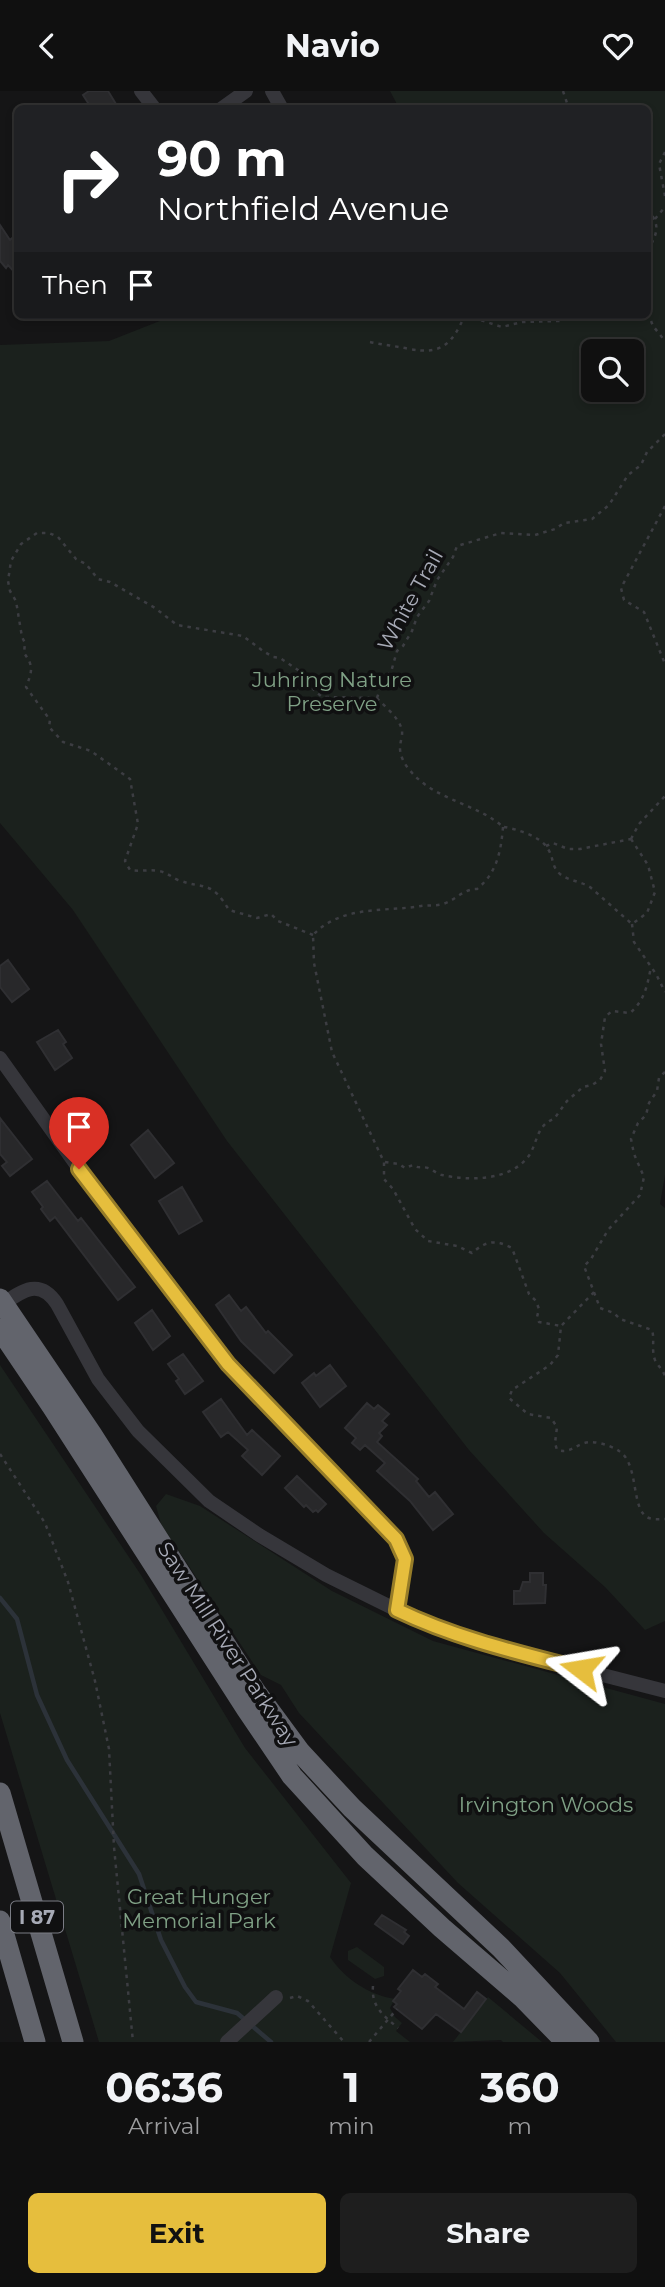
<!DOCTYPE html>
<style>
body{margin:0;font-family:Montserrat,sans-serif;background:#1e1e1e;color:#f1f3f6;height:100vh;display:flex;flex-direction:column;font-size:26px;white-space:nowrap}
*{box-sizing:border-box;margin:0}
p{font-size:23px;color:#9c9d9f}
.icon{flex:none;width:38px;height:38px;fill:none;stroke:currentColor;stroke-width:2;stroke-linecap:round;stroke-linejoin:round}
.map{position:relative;height:1951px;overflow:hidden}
.side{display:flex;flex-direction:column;background:#101010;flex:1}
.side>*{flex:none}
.top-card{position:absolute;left:14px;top:14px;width:637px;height:214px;border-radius:10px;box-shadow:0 4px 10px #0003,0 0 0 2px #303030;background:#202124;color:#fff;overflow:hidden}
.controls{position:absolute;left:581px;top:248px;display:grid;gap:14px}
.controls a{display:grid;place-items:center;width:63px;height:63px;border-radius:10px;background:#101010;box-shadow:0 4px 10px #0003,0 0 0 2px #303030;font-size:35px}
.pin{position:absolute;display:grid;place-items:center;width:60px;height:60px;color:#fff;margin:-72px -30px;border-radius:50% 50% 50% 0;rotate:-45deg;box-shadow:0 0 7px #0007}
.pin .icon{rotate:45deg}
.me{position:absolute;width:77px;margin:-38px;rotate:284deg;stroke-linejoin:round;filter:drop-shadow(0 0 5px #0008)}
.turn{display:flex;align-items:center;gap:24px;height:147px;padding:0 28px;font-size:32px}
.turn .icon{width:91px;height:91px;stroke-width:2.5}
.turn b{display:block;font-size:49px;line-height:60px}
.then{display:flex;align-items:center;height:66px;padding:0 28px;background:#0003;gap:14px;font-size:26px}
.eta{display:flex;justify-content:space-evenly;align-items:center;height:119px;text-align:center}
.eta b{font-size:42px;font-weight:700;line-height:49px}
.primary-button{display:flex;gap:14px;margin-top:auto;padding:14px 28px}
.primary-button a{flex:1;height:80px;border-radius:10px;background:#e6be3d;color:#111;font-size:28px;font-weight:700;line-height:80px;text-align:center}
.primary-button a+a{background:#1e1e1e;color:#f1f3f6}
header{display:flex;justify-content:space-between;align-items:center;height:91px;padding:0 28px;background:#101010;font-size:32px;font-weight:700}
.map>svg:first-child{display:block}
</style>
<header><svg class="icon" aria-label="back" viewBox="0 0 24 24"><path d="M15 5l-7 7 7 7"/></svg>Navio<svg class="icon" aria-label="heart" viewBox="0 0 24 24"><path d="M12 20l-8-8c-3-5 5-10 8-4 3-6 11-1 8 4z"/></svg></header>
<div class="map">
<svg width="665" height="1951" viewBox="0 0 665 1951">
<rect width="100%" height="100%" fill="#151516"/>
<path fill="#1b211d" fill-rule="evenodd" d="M 390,0 L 665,0 L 665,1084 L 660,1113 L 665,1117 L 665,1530 L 645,1539 L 605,1496 L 544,1442 L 469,1359 L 227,1050 L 73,819 L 0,732 L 0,254 L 109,250 L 175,224 L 648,224 L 648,18 L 399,17 ZM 593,261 L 632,261 L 632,299 L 593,299 Z
M 0,1274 L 141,1484 L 245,1657 L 351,1792 L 330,1866 C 345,1888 369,1904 395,1908 L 390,1917 L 395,1926 L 402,1932 L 396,1940 L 410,1951 L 99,1951 L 0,1622 Z
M 166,1403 L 200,1415 L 332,1500 L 433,1550 L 665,1613 L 665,1951 L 616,1951 L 560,1882 L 458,1792 L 299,1622 L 281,1594 L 261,1584 L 161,1433 L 156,1415 Z
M 357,1856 L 384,1876 L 384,1885 L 375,1888 L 348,1869 L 348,1860 Z
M 488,1906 L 542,1951 L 503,1951 L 501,1949 L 453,1951 Z"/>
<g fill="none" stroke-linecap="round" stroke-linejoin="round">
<path stroke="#2c3239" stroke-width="4.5" d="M 0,1507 L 17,1528 L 37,1604 L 67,1669 L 139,1783 L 161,1849 L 185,1896 L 196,1911 L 237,1922 L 271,1951"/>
</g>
<path fill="#28282a" stroke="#2f2f32" stroke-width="2" d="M 89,0 L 108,0 L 119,18 L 92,18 L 83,4 Z
M 0,134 L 10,149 L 18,142 L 18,185 L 8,174 L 6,177 L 0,170 Z
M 8,869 L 29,898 L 12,911 L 0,896 L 0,875 Z
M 58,939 L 66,951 L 63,953 L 72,967 L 55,979 L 37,951 Z
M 0,1027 L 32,1068 L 10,1085 L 2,1075 L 7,1071 L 0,1063 Z
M 148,1039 L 174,1072 L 155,1087 L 131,1054 Z
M 47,1090 L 78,1130 L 81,1127 L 135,1196 L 118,1209 L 55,1126 L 50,1130 L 41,1118 L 43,1116 L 32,1101 Z
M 182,1096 L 202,1130 L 179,1143 L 159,1110 Z
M 229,1204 L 241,1220 L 246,1216 L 266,1242 L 268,1240 L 292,1264 L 274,1282 L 241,1250 L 216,1214 Z
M 152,1219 L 170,1245 L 153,1259 L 135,1232 Z
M 183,1263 L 203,1290 L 185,1303 L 176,1290 L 179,1288 L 168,1273 Z
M 330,1274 L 346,1295 L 320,1316 L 302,1292 L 314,1282 L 316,1285 Z
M 221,1308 L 247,1344 L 252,1339 L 280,1365 L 262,1384 L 242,1365 L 248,1359 L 228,1341 L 221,1346 L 203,1321 Z
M 367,1312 L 374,1318 L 378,1314 L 389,1323 L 382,1330 L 387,1334 L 379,1342 L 382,1345 L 377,1351 L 418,1388 L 416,1390 L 429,1406 L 435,1401 L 453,1423 L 433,1439 L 410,1410 L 377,1380 L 385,1372 L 365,1354 L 360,1359 L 352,1352 L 356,1347 L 345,1337 Z
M 297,1385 L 326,1413 L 318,1421 L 316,1419 L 313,1421 L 306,1414 L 304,1416 L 285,1397 Z
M 530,1482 L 543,1482 L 543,1494 L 546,1494 L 545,1512 L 514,1513 L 514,1500 L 520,1500 L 523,1491 L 530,1491 Z
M 382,1824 L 406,1839 L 404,1841 L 409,1845 L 403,1853 L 375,1833 Z
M 413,1879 L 422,1886 L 425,1883 L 438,1893 L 435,1896 L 464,1918 L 477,1901 L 486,1908 L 461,1941 L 436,1923 L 422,1938 L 394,1916 L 397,1913 L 393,1910 L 401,1900 L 398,1898 Z"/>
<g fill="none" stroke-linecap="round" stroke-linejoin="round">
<path stroke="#3c3d42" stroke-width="2.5" stroke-dasharray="3.5 5" stroke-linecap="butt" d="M 563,0 L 569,18
M 665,61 L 659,73 L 665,105
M 648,118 C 662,138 656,141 648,161
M 655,128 L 665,116
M 648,222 L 653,235 L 665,250
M 465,224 L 502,236 L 522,231 L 560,230 L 571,224
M 370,251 C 383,254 396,255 409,258 C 442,264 452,253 465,224
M 665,415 L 621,497 L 624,509 L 644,521 L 665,573
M 377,607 L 384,586 L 391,581 L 397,560 L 403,555 L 412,540 L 417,526 L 429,510 L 437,489 L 453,466 L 457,455 L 501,442 L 535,444 L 555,438 L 564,432 L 592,428 L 609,414 L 628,384 L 641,374 L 647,361 L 665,343
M 377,607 C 385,616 397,625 401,636 C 404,643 400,650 400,657 C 400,668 408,678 415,685 C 440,710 479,714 503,736
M 503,736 C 501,760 497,782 477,798 C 463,798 456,809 443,813 C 436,815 428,814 421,815 C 385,821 341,814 313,844 L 314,872 L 332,961 L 384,1071 L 384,1088 L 393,1098 L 415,1138 L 428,1150 L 457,1155 L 472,1162 C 486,1150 495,1148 512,1157 L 529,1203 L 536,1210 L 539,1218 L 537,1226 L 539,1231 L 561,1235
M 504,736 C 517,738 542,746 548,758 C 554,767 551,775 560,783 C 569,790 580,790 590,796 L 632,833
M 631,748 L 648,774 L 655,801 L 647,822 L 632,833
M 631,748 L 639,733 L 665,705
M 546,755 L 553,752 L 568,758 L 580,758 L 631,748
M 632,833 L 634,851 L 656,883 L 665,901
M 313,844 L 278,830 L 271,823 L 257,827 L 229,819 C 211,789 206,799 178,789 C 171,786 167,781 158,780 C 149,778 140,781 130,779 L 125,770 L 138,733 L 130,688 L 91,660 L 63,651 L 49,636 L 50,629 L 26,596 C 32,581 34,575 24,562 L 25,552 L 22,546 L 16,510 L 10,500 L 8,490 L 11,470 L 21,453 L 37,442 L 49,442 L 58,446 L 76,468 L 86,473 L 98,488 L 110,491 L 155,517 L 177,534 L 243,545 L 263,560 L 273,566 L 280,567 L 301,581 L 314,599 L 322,606 L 377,607
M 665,981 L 659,987 L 657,1000 L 649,1012 L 646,1024 L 638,1032 L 631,1048 L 634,1063 L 644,1086 L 640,1104 L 608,1139 L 591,1168 L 584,1175 L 600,1217 L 614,1222 L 620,1228 L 652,1239 C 655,1249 651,1258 655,1269 C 658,1275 663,1279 665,1285
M 385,1071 L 399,1073 L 405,1077 L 413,1074 C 419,1078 421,1075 428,1077 C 432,1078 437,1083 442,1084 C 469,1090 509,1090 528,1066 C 538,1052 536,1034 554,1028 L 567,1010 L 583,996 L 592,994 L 600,989 L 605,980 L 601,953 L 605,926 L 612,920 L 630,922 C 645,909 647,895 651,876
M 594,1201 L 561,1235 L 558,1264 L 550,1274 L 512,1299 L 509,1307 L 528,1323 L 551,1327 L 557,1336 L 555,1352 L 557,1359 C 569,1362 572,1357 582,1353 C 592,1348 610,1354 619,1360 C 640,1373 630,1420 649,1427 C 654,1429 660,1428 665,1428
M 0,1363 L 45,1432 L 68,1491 L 95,1590 L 109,1658 L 114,1756 L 133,1951
M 373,1895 C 371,1916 384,1925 398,1937
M 290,1907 L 297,1905 L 308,1910 L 344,1951
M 369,1951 L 397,1918"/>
<path stroke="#36363b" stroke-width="14" d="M 141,0 L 155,18
M 272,0 L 282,18
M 221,18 L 246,0
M 0,967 L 95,1100 L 154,1174 L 227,1273 L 396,1448 L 405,1468 L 397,1519
M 3,1213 C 23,1199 40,1187 57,1213 L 98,1288 L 138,1340 L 209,1410 L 259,1444 L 326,1484 L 415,1528 L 493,1556 L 665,1600
M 227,1951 L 276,1906"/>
<path stroke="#62646c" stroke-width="21" d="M 0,1208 L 92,1344 L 255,1600 L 300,1661 L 352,1717 L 501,1857 L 589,1951
M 0,1238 L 52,1315 L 246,1617 L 292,1685 L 365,1765 L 442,1837 L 522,1906 L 566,1951
M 0,1702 L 73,1951
M 0,1830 L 35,1951"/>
</g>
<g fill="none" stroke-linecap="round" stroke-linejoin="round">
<g stroke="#967c28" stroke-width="18">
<path id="route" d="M 79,1078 L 228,1273 L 396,1448 L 405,1468 L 397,1519 C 455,1547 519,1562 581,1578"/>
</g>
<use href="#route" stroke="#e6be3d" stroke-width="12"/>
</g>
<g text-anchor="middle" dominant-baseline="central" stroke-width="7" stroke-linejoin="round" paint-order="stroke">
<rect fill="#101011" stroke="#7a7c84" stroke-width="2" x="11" y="1810.5" width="52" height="31" rx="5"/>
<g font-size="19" font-weight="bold" fill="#a7aab6">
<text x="37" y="1826">I 87</text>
</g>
<g font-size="21" fill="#a7aab6" stroke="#101011">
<text transform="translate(410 509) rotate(-61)">White Trail</text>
<text transform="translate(228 1553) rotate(57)">Saw Mill River Parkway</text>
</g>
<g font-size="21" fill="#7fa085" stroke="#101011">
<text x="332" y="588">Juhring Nature<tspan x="332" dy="24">Preserve</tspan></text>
<text x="546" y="1713">Irvington Woods</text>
<text x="199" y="1805">Great Hunger<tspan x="199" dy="24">Memorial Park</tspan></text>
</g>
</g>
</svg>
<div class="controls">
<a><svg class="icon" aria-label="search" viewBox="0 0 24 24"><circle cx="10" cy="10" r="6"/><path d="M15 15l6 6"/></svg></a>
</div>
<div class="pin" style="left:79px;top:1078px;background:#d93025"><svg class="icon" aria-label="arrive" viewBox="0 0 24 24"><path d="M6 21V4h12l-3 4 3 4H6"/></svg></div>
<svg class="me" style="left:581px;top:1578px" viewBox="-20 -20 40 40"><path d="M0-17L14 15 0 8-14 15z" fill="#e6be3d" stroke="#fff" stroke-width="4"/></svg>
<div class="top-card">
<div class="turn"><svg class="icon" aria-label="right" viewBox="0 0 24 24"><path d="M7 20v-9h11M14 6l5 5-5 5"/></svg><div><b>90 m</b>Northfield Avenue</div></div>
<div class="then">Then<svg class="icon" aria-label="arrive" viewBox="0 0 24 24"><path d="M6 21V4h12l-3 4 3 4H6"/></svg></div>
</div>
</div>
<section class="side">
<div class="eta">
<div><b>06:36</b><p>Arrival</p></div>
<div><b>1</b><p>min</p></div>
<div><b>360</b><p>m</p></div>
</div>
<div class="primary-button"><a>Exit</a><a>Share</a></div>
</section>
